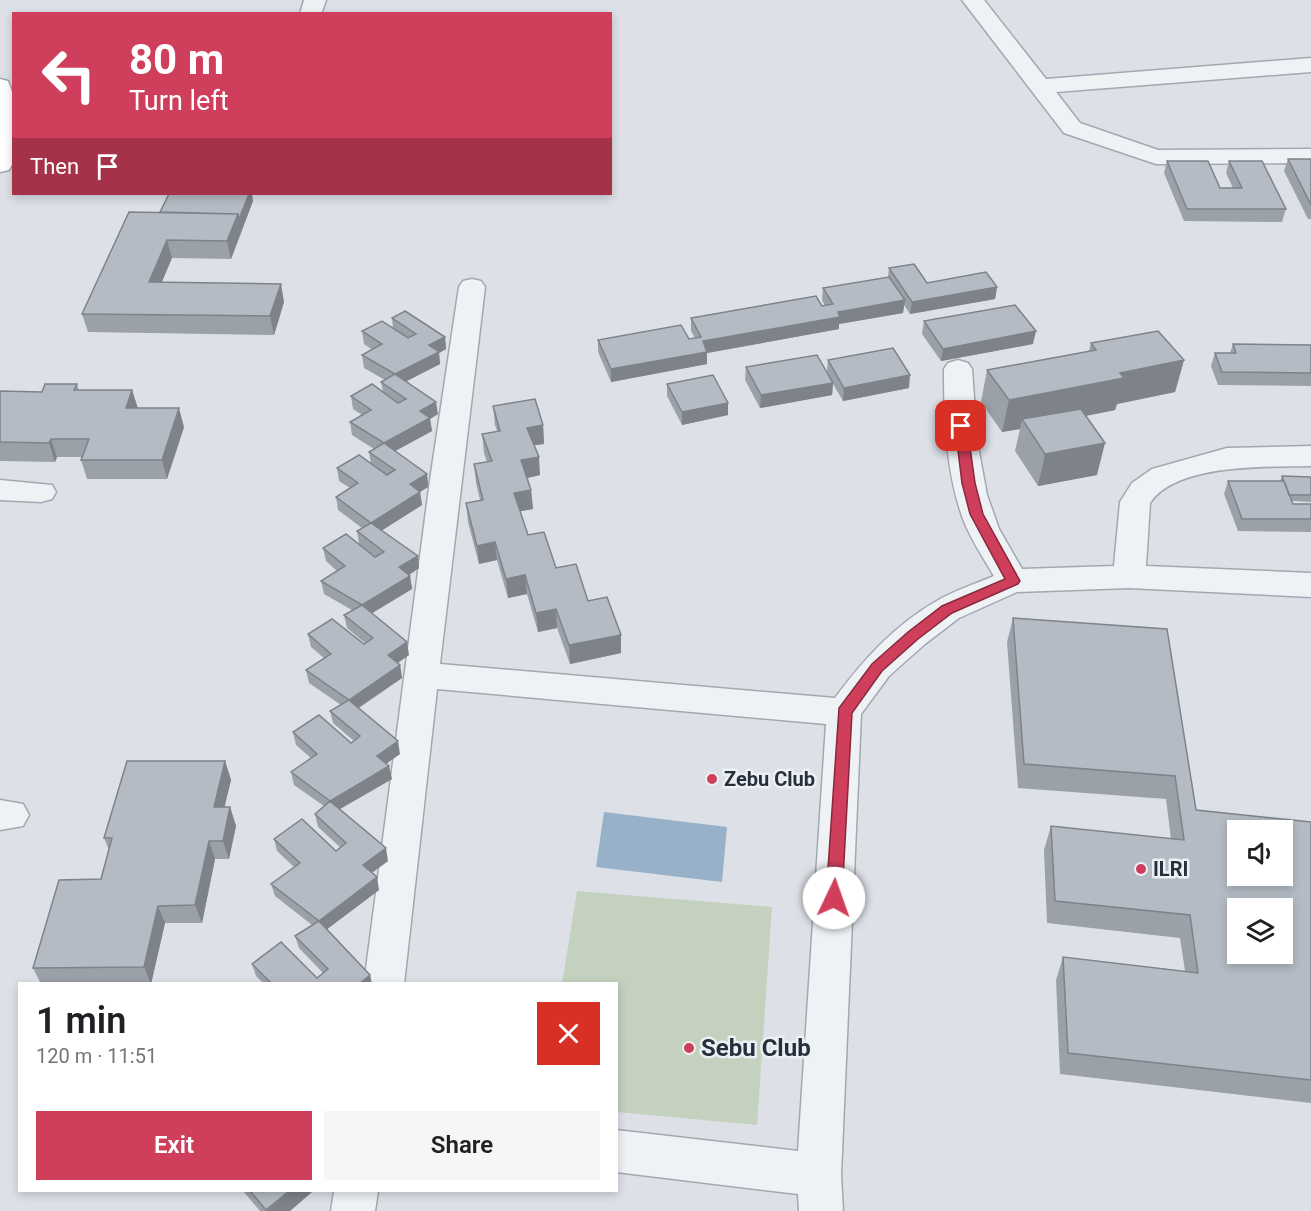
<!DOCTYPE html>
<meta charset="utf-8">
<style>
body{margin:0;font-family:Roboto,sans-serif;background:#f6f6f6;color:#202124;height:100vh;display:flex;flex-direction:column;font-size:22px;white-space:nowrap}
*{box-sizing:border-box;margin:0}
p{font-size:20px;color:#757577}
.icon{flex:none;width:33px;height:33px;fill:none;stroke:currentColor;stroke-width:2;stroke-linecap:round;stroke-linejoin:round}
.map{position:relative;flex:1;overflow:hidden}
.drawer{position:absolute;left:18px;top:982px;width:600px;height:210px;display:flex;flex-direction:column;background:#fff;border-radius:0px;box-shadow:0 3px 9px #0003}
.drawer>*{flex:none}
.guide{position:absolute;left:12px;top:12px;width:600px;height:183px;border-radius:0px;box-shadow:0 3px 9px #0003;background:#cf3f5c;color:#fff;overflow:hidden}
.tools{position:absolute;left:1227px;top:820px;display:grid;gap:12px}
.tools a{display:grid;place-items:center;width:66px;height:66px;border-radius:0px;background:#fff;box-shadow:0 3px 9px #0003;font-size:30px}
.pin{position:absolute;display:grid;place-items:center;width:51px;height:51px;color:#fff;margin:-26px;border-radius:12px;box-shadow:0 3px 9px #0006}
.me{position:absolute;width:66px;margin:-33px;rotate:3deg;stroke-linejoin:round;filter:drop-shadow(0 0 4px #0008)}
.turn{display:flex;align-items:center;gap:21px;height:126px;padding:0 18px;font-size:27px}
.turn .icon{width:78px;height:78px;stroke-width:2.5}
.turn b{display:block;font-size:42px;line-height:51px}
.then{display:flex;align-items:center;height:57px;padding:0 18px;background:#0003;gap:12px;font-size:22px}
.round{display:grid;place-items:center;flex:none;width:63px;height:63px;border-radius:0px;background:#f6f6f6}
.summary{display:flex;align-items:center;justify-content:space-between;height:102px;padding:0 18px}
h1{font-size:36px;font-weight:600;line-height:45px}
.button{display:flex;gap:12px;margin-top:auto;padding:12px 18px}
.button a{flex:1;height:69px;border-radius:0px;background:#cf3f5c;color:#fff;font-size:24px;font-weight:600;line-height:69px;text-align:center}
.button a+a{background:#f6f6f6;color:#202124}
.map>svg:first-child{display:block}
</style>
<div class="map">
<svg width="1311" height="1211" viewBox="0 0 1311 1211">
<rect width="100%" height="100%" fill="#dde1e7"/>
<path fill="#c4d1be" d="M 577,891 L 772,907 L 757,1125 L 617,1112 L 616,984 L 562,984 Z"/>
<path fill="#97b1c8" d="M 604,812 L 727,827 L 722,882 L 596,867 Z"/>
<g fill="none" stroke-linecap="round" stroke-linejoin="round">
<g stroke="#a2a8b1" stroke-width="3">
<path id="minor" d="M 304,0 L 326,0 L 321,14 L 300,14 Z
M 962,0 L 984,0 L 1046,79 L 1311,58 L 1311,72 L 1056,92 L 1080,123 L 1158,150 L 1311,149 L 1311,163 L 1156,164 L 1064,133 Z
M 472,279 L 481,281 L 485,287 L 440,664 L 835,698 C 863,660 894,626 935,602 C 953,591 975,584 994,576 C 983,557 971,540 963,519 C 946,472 944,419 944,369 L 948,363 L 958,360 L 968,363 L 972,369 L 977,441 L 987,495 L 999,529 L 1022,569 L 1114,566 L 1120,502 L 1132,483 L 1152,469 L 1227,448 L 1311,446 L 1311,466 C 1269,467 1176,463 1150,503 L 1146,566 L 1311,573 L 1311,597 L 1129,588 L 1017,592 L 959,618 L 925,644 L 889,676 L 861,714 L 841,1175 L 843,1211 L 799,1211 L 798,1194 L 616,1172 L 616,1130 L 798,1151 L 826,724 L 437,689 L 404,984 L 364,984 L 430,480 L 459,287 L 463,281 Z
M 0,480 L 52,485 L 56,492 L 52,499 L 41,502 L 0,500 Z
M 0,800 L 23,804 L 29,815 L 23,826 L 0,830 Z
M 334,1191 L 378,1191 L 375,1211 L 331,1211 Z"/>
</g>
<g stroke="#9ca6b3" stroke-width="3">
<path id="major" d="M 0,79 L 8,81 L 14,97 L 14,161 L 9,170 L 0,172 Z"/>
</g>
<use href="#minor" fill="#eff2f5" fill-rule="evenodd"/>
<use href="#major" fill="#fff" fill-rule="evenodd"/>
</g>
<path fill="#9ba1a9" d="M 1288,159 L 1311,159 L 1311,219 L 1308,219 L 1284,171 Z
M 1167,161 L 1220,188 L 1233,188 L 1226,173 L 1229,161 L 1286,209 L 1282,222 L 1184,221 L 1164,173 Z
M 253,201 L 231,259 L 172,258 L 162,282 L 284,302 L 274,335 L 88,332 L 82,314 L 160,212 Z
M 889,268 L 927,283 L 997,287 L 995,299 L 910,314 L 904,305 L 903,313 L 839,324 L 839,329 L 707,353 L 707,364 L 611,382 L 598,352 L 598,340 L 689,339 L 695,338 L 691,331 L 691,318 L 825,306 L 822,300 L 823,288 L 888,277 Z
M 392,318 L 445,337 L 446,349 L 439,353 L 440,364 L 407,381 L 438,414 L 430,419 L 432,431 L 395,451 L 427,474 L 428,487 L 420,492 L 422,505 L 381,531 L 418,556 L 419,568 L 409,575 L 410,576 L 412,589 L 372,613 L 409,655 L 398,663 L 400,665 L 402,678 L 359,708 L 400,754 L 386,764 L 392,779 L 340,809 L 388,861 L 372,873 L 379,890 L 327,929 L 370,975 L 372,984 L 264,984 L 256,976 L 252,964 L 317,978 L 323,973 L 299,948 L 295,936 L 312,925 L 275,896 L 271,884 L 294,867 L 277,851 L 274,839 L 336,851 L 340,847 L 318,827 L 315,814 L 324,806 L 294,785 L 291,772 L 311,758 L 296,745 L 293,732 L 351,743 L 354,741 L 333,723 L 330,711 L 341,705 L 309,683 L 306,670 L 324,658 L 311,647 L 308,634 L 364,644 L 365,643 L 347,628 L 344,615 L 352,610 L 324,594 L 321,581 L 337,571 L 326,561 L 323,548 L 376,557 L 359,544 L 357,531 L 362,528 L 338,510 L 336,497 L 350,488 L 339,481 L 337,468 L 371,464 L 369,452 L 374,449 L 352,435 L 350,422 L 362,415 L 353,409 L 351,396 L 383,392 L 381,382 L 385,380 L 364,368 L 362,355 L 373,350 L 364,344 L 362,331 L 393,328 Z
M 924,321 L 1033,344 L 941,361 L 922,334 Z
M 1091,343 L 1184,360 L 1175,392 L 1117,404 L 1115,410 L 1086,416 L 1097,475 L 1038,486 L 1015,451 L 1020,429 L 1002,432 L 981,402 L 987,370 L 1089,351 Z
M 1233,344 L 1311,345 L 1311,386 L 1218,385 L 1211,366 L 1215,353 L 1230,353 Z
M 828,360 L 909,388 L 843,401 L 833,384 L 832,395 L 760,408 L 745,380 L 746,367 L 827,371 Z
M 77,384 L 79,390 L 132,390 L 138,408 L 184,427 L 167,479 L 87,479 L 81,460 L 82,457 L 57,457 L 55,462 L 0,461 L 0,391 L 42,392 Z
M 667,384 L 728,403 L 728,415 L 682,425 L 667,396 Z
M 493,406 L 543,425 L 544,444 L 534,445 L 540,475 L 527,478 L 531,490 L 533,509 L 520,511 L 528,535 L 556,568 L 588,601 L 621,653 L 570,664 L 557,628 L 538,632 L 527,594 L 508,598 L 497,560 L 479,564 L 468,522 L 466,503 L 480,500 L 476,483 L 474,464 L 487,462 L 484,453 L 482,434 L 497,431 L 495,425 Z
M 1282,476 L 1311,477 L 1311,502 L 1292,501 L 1293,504 L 1311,504 L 1311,532 L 1238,531 L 1224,494 L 1228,481 L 1280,481 Z
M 1013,618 L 1167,629 L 1196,810 L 1311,822 L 1311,1103 L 1060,1074 L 1056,980 L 1063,957 L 1185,971 L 1180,938 L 1047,923 L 1044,850 L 1051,826 L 1171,839 L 1166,799 L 1018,788 L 1007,642 Z
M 225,761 L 231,780 L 224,807 L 230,807 L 236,826 L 229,859 L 215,859 L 202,923 L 165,923 L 151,984 L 41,984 L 33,968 L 101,879 L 109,850 L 104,838 Z
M 243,1191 L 313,1191 L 290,1211 L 260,1211 Z"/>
<path fill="#7e8389" d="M 249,194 L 252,194 L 253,201 L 231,259 L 227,241 L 238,214 Z
M 167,240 L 172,258 L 154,300 L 149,282 Z
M 281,284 L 284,302 L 274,335 L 270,316 Z
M 997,287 L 995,299 L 910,314 L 912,302 Z
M 905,300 L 903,313 L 839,324 L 839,329 L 707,353 L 707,364 L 611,382 L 611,369 L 703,341 L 838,312 Z
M 1036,331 L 1033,344 L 941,361 L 943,349 Z
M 445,337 L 446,349 L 439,353 L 440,364 L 397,386 L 395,374 L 429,345 Z
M 1184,360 L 1175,392 L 1117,404 L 1115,410 L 1028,427 L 1022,419 L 1020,429 L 1002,432 L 1009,400 L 1120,373 Z
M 910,375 L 909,388 L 843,401 L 844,388 Z
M 833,383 L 832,395 L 760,408 L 761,395 Z
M 132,390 L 138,409 L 126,408 Z
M 436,402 L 438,414 L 430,419 L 432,431 L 386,456 L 384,443 L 420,411 Z
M 728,403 L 728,415 L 682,425 L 682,412 Z
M 179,408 L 184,427 L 167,479 L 162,460 Z
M 543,425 L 544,444 L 529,446 L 527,428 Z
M 51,439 L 57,457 L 55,462 L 49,443 Z
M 1105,443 L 1097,475 L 1038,486 L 1045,454 Z
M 539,457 L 540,475 L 523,479 L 521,460 Z
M 427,474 L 428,487 L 412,497 L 410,484 Z
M 531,490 L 533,509 L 516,512 L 514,493 Z
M 420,492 L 422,505 L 373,536 L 371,523 Z
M 495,542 L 497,560 L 479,564 L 477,546 Z
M 418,556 L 419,568 L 401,580 L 399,567 Z
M 525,575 L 527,594 L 508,598 L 506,579 Z
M 410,576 L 412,589 L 364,618 L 362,605 Z
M 556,609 L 557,628 L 538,632 L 536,613 Z
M 621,635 L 621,653 L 570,664 L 569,645 Z
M 407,642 L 409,655 L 390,668 L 388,655 Z
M 400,665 L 402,678 L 352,712 L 349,700 Z
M 398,741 L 400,754 L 380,768 L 377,756 Z
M 225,761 L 231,780 L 220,826 L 214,807 Z
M 389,766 L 392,779 L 333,813 L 330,801 Z
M 230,807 L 236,826 L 229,859 L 223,841 Z
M 209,841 L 215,859 L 202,923 L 195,905 Z
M 386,848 L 388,861 L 366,877 L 363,865 Z
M 377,877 L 379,890 L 322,933 L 319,921 Z
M 158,906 L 165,923 L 151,984 L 144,967 Z
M 370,975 L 372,984 L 359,984 Z
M 289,1191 L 313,1191 L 290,1211 L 267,1211 L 266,1210 Z"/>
<path fill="#b4bbc4" stroke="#7e8389" stroke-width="1.5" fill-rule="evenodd" d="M 1288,159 L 1311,159 L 1311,205 Z
M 1167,161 L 1208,161 L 1220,188 L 1242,188 L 1229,161 L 1262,161 L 1286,209 L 1187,209 Z
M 169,194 L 249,194 L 239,219 L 238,214 L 160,212 Z
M 129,212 L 238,214 L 227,241 L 167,240 L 149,282 L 281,284 L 270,316 L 82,314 Z
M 914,264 L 927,283 L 986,272 L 997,287 L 912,302 L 889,268 Z
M 889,277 L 905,300 L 838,312 L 840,317 L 703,341 L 707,352 L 611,369 L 598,340 L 681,325 L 689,339 L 701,337 L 691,318 L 816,296 L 822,306 L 833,304 L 823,288 Z
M 1015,305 L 1036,331 L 943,349 L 924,321 Z
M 405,311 L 445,337 L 429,345 L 439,352 L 395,374 L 436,402 L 420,411 L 430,418 L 384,443 L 350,422 L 371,410 L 351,396 L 372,384 L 398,403 L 406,399 L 381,382 L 395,374 L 362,355 L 382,344 L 362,331 L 382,321 L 408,338 L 416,334 L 392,318 Z
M 1158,331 L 1184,360 L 1120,373 L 1124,378 L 1009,400 L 987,370 L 1096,350 L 1091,343 Z
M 1233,344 L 1311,345 L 1311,373 L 1222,372 L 1215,353 L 1236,353 Z
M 893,348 L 910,375 L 844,388 L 828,360 Z
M 817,355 L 833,383 L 761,395 L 746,367 Z
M 713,375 L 728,403 L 682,412 L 667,384 Z
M 45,384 L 77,384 L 74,390 L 132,390 L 126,408 L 179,408 L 162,460 L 81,460 L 89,439 L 51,439 L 49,443 L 0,442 L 0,391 L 42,392 Z
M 535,399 L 543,425 L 527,428 L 539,457 L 521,460 L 531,490 L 514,493 L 528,535 L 544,532 L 556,568 L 576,564 L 588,601 L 607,597 L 621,635 L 569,645 L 556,609 L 536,613 L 525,575 L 506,579 L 495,542 L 477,546 L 466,503 L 483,500 L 474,464 L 492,461 L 482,434 L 500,431 L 493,406 Z
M 1081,409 L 1105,443 L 1045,454 L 1022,419 Z
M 384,443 L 427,474 L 410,484 L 420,492 L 371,523 L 336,497 L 358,483 L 337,468 L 359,455 L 387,475 L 395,470 L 369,452 Z
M 1282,476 L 1311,477 L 1311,495 L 1289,495 Z
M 1228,481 L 1284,481 L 1293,504 L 1311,504 L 1311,519 L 1242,519 Z
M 371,523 L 418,556 L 399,567 L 410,576 L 362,605 L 321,581 L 345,566 L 323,548 L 346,534 L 375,557 L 384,552 L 357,531 Z
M 362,605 L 407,642 L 388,655 L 400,665 L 349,700 L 398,741 L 377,756 L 389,766 L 330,801 L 386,848 L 363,865 L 377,877 L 319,921 L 370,975 L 359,984 L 272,984 L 252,964 L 281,942 L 317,978 L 328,969 L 295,936 L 319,921 L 271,884 L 300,863 L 274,839 L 302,819 L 336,851 L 346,843 L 315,814 L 330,801 L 291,772 L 317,754 L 293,732 L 319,715 L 351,743 L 360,736 L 330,711 L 349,700 L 306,670 L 331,654 L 308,634 L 332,619 L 364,644 L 373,638 L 344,615 Z
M 1013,618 L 1167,629 L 1196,810 L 1311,822 L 1311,1080 L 1068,1053 L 1063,957 L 1198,973 L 1190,915 L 1055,901 L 1051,826 L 1184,840 L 1175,776 L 1024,764 ZM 1238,831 L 1282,831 L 1282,876 L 1238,876 ZM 1238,909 L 1282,909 L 1282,954 L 1238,954 Z
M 127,761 L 225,761 L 214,807 L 230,807 L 223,841 L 209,841 L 195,905 L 158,906 L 144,967 L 33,968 L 59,880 L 101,879 L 112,838 L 104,838 Z
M 250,1191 L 289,1191 L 266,1210 Z"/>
<path fill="#cf3f5c" stroke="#87293c" stroke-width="1.5" d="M 961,422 L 967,426 L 975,483 L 983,514 L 1020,581 L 1018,584 L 952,613 L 918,639 L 882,671 L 852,713 L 842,898 L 840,902 L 829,902 L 826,898 L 839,708 L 872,664 L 908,632 L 942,606 L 1005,579 L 970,514 L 962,483 L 955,426 Z"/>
<g fill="#cf3f5c" stroke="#ecf0f5" stroke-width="2">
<circle cx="712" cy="779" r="6"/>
<circle cx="1141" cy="869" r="6"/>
<circle cx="689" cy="1048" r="6"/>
</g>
<g text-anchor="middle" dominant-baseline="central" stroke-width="5" stroke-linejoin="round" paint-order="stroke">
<g font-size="20" font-weight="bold" fill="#26303d" stroke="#ecf0f5" text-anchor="start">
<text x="724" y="779">Zebu Club</text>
<text x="1153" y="869">ILRI</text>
</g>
<g font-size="24" font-weight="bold" fill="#26303d" stroke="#ecf0f5" text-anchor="start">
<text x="701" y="1048">Sebu Club</text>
</g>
</g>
</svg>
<div class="tools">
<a><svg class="icon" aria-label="sound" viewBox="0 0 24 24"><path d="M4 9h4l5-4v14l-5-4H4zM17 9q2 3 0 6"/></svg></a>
<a><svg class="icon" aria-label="layers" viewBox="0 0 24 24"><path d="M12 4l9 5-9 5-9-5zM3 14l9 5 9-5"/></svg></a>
</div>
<div class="pin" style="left:961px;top:426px;background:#d93025"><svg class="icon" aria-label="arrive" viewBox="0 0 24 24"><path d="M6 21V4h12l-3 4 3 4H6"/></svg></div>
<svg class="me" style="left:834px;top:898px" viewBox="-20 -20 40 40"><circle r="19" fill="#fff"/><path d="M0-13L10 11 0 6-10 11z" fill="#cf3f5c"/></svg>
<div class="guide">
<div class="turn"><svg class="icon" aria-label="left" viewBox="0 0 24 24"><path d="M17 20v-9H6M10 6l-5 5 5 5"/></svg><div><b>80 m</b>Turn left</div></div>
<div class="then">Then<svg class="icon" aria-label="arrive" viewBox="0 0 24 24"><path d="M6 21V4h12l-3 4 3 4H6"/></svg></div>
</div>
<section class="drawer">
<div class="summary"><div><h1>1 min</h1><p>120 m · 11:51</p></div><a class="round" style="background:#d93025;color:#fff"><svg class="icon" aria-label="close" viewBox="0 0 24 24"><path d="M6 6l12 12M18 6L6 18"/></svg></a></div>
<div class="button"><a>Exit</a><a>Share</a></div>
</section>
</div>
